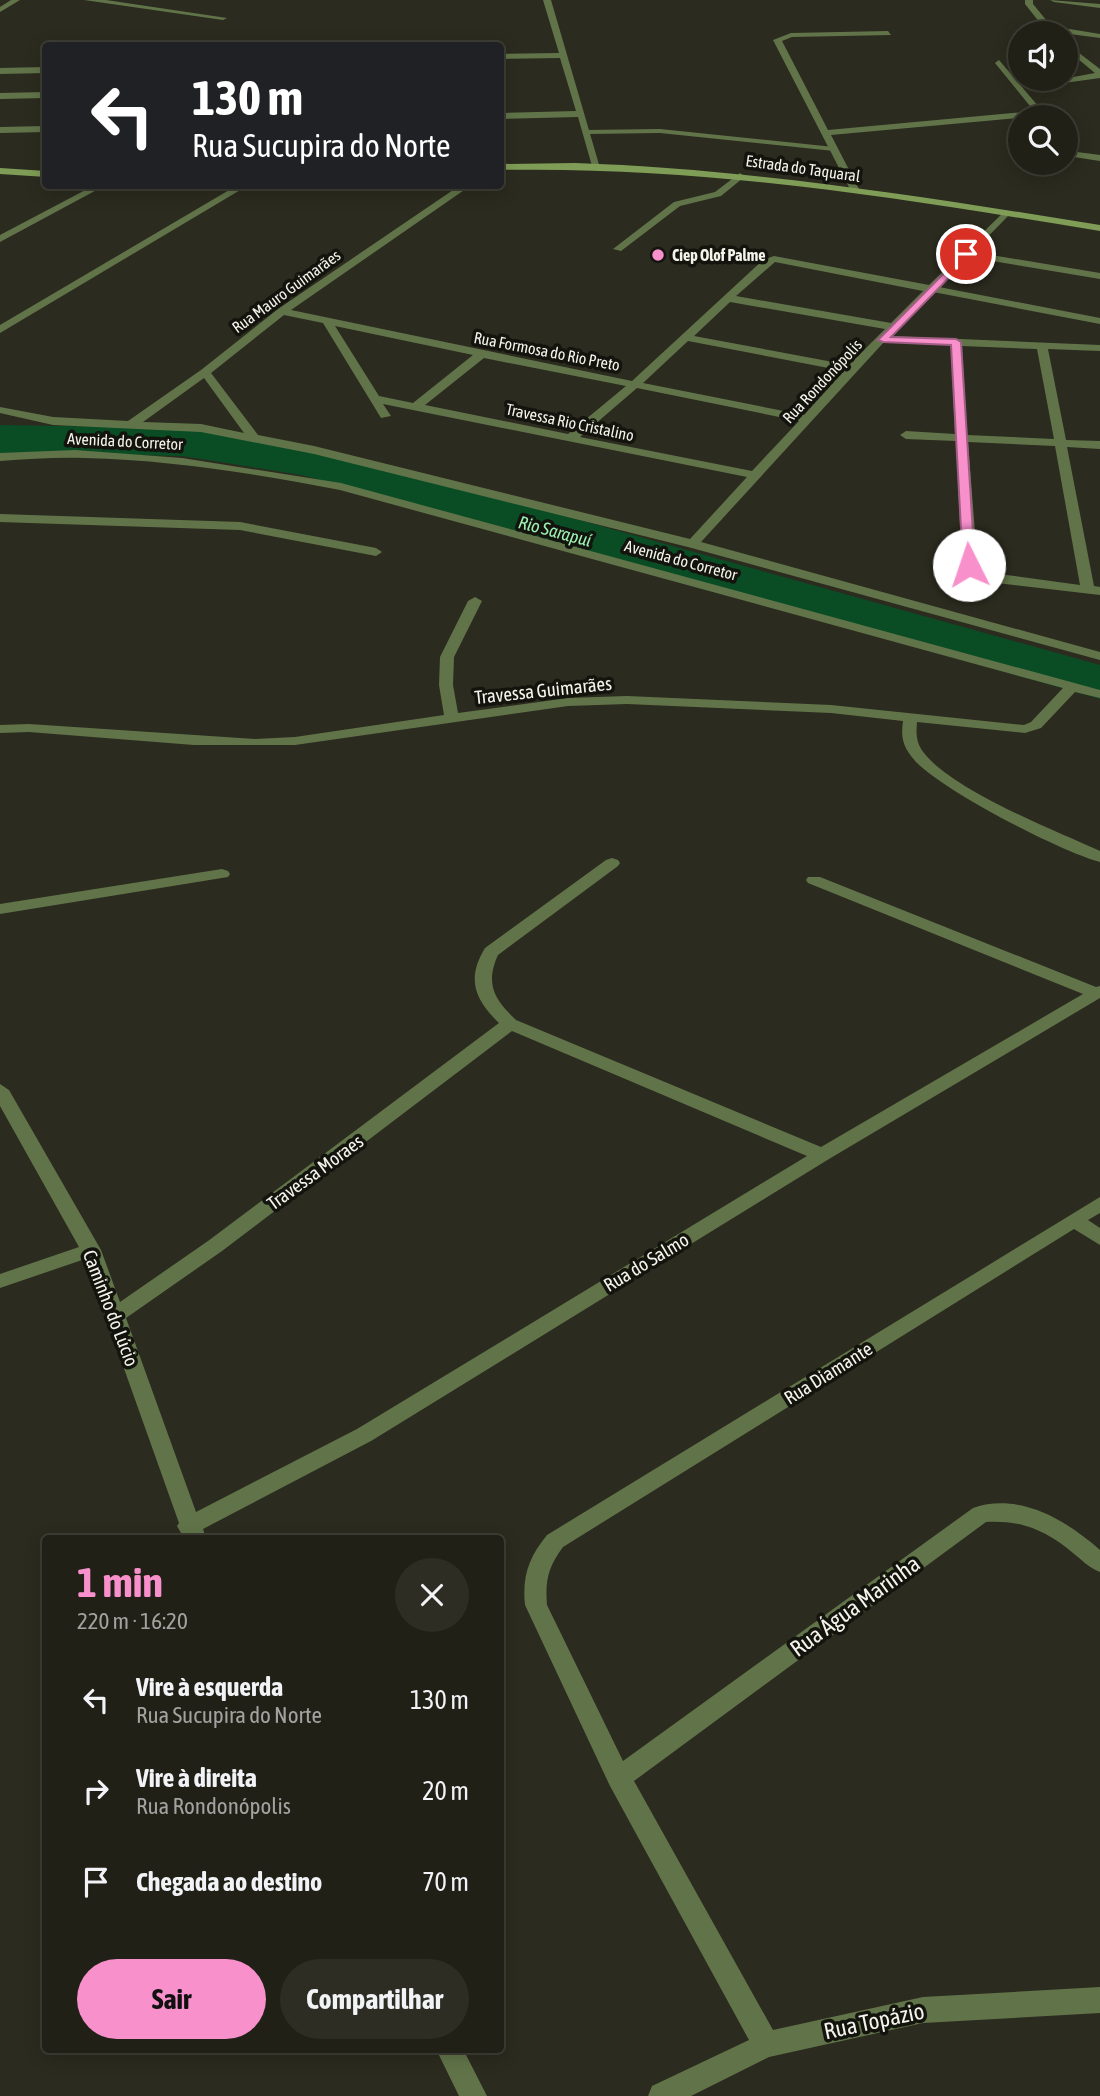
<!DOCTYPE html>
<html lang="pt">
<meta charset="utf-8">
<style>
body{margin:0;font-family:"Asap Condensed",sans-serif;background:#2d2d24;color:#f1f3f6;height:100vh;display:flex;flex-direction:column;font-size:26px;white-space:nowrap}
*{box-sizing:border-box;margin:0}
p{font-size:23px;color:#a2a3a1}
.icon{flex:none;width:38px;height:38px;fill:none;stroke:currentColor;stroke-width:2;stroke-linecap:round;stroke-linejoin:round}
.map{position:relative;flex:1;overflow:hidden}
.details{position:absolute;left:42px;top:1535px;width:462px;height:518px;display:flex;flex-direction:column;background:#212017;border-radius:7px;box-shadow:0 4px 18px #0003,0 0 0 2px #3e3e36}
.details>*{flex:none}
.hud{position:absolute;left:42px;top:42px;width:462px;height:147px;border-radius:7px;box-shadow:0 4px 18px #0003,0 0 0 2px #3e3e36;background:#202124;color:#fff;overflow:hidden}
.buttons{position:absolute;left:1008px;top:21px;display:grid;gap:14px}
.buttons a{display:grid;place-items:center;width:70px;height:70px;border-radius:50%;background:#212017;box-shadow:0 4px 18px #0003,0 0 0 2px #3e3e36;font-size:35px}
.pin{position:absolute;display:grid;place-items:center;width:60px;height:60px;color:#fff;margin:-30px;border:4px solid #fff;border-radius:50%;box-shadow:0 2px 7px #0007}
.me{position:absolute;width:77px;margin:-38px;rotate:356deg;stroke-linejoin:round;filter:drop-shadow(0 0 5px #0008)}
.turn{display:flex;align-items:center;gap:24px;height:147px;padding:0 35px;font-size:32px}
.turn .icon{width:91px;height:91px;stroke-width:2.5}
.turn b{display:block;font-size:49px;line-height:60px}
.round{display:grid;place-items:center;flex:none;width:74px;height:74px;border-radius:37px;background:#2d2d24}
.headline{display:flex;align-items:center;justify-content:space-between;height:119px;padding:0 35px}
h1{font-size:42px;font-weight:700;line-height:52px;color:#f890cc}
.primary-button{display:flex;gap:14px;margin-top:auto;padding:14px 35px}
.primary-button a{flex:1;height:80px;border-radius:42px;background:#f890cc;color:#111;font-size:28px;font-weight:700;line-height:80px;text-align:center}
.primary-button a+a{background:#2d2d24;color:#f1f3f6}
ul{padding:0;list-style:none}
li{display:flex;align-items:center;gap:21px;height:91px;padding:0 35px}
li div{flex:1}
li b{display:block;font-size:26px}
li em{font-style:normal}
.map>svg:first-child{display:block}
</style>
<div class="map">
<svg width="1100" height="2096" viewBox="0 0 1100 2096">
<rect width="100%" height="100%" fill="#2c2b1f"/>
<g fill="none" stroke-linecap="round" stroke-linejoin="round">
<path fill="#0a4d25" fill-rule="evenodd" d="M 0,425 L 182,428 L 302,447 L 457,486 L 1100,665 L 1100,699 L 423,506 L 301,475 L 182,456 L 0,453 Z"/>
<path fill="#617449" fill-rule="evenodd" d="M 660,129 L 834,147 L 838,149 L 834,151 L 660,133 L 587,134 L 583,132 L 587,130 Z
M 740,173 L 744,176 L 743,178 L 721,196 L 680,206 L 621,251 L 613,249 L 674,202 L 715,192 Z"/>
<path fill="#617449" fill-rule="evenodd" d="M 11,0 L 20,0 L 0,12 L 0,7 Z
M 84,0 L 106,0 L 227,18 L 223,20 Z
M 543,0 L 551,0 L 600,168 L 592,166 L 578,117 L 500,119 L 500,113 L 576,111 L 560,58 L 500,59 L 500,54 L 559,53 Z
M 1025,0 L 1033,0 L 1033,4 L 1051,26 L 1100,34 L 1100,38 L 1055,32 L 1048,33 L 1025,4 Z
M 1050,0 L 1100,4 L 1100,8 L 1054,2 Z
M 888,31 L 891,35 L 792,37 L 782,41 L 828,130 L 1034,111 L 995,63 L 999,60 L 1044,113 L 1040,116 L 831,135 L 860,191 L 852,193 L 773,40 L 791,33 Z
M 1066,43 L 1100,69 L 1100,78 L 1057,84 L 1057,80 L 1095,73 L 1066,49 Z
M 46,67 L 46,73 L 0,74 L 0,68 Z
M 46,92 L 46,98 L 0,99 L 0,93 Z
M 46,126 L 46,132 L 0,133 L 0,127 Z
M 1077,152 L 1100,155 L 1100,161 L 1074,157 L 1072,155 Z
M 93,186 L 104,186 L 0,242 L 0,235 Z
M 236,186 L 247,186 L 0,333 L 0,325 Z
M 459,186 L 470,186 L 291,310 L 632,381 L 763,260 L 774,256 L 929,285 L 1006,210 L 1011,213 L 1009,215 L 973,252 L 1100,273 L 1100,279 L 968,257 L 939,287 L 1100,318 L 1100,324 L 933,292 L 891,336 L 1100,345 L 1100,351 L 1048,349 L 1066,440 L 1100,441 L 1100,449 L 1067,447 L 1094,586 L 1100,587 L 1100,595 L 980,581 L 965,573 L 962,565 L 956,441 L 906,439 L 900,435 L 906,431 L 955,434 L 951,345 L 884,342 L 701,542 L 1100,652 L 1100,660 L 688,547 L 314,454 L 201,432 L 53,425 L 0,413 L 0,407 L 53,417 L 128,421 L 201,370 L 278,309 ZM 775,262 L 923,291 L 891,323 L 736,296 ZM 730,302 L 885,329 L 849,365 L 694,336 ZM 284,315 L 323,323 L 381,418 L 391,416 L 383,404 L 747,477 L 690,539 L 314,446 L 258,435 L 211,373 ZM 335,326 L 473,355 L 413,403 L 379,396 ZM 688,341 L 844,371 L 804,415 L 643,383 ZM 962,346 L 1037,349 L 1054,439 L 967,435 ZM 484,358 L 626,386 L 568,434 L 425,405 ZM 204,378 L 244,433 L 201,424 L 143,422 ZM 637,388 L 799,421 L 752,471 L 580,437 ZM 968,442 L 1055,446 L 1080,585 L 978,571 Z
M 75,450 L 182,458 L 341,483 L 1100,690 L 1100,698 L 1075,692 L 1041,728 L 1025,733 L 917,722 C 916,734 916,743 924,753 C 954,791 1054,830 1100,851 L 1100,862 C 1063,853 932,786 911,756 C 902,744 901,735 903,721 L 831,713 L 627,704 L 568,706 L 295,745 L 194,745 L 29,732 L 0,733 L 0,725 L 29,724 L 255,739 L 295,737 L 444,715 L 439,685 L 440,657 L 468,601 L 475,597 L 482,601 L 454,657 L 453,685 L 458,713 L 568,698 L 627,696 L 831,705 L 1024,725 L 1031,722 L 1063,688 L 340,490 C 256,474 171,460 85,458 C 57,457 28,459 0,461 L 0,453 Z
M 0,514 L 240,522 L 376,548 L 382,552 L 376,556 L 240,530 L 0,522 Z
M 612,858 L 618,860 L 620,863 L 618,866 L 498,955 C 485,984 494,999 516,1020 L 821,1147 L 1083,994 L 808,883 L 806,880 L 808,877 L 820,877 L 1096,987 L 1100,986 L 1100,998 L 829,1159 L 371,1441 L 203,1529 L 206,1538 L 184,1538 L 177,1526 L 179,1523 L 85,1259 L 0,1288 L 0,1274 L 79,1247 L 0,1106 L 0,1084 L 9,1090 L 101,1250 L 120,1302 L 208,1241 L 499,1023 C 475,1000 466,979 485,948 L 606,860 ZM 512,1031 L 807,1156 L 357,1429 L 196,1512 L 126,1318 L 222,1251 Z
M 222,869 L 228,871 L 230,874 L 228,877 L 0,914 L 0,904 Z
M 1100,1197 L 1100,1213 L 1088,1220 L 1100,1228 L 1100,1245 L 1074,1229 L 563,1547 C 548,1567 545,1581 547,1605 L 623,1761 L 973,1508 C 1020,1492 1066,1520 1100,1550 L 1100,1572 C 1089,1568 1082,1560 1073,1553 C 1046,1530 1021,1520 986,1522 L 634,1781 L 773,2030 L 923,1997 L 1100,1987 L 1100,2013 L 923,2023 L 769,2057 L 691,2096 L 648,2096 L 652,2086 L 749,2040 L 610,1786 L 525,1605 C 522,1576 529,1557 547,1535 Z
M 436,2049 L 463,2049 L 487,2096 L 459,2096 Z"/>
<path fill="#7f9d56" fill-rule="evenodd" d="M 575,163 C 752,169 926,197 1100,225 L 1100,231 C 898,198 706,166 500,170 L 500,164 Z
M 0,168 L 46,171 L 46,177 L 0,174 Z"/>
</g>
<path fill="#f890cc" stroke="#a15e85" stroke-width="2" d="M 966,251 L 971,254 L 970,256 L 891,337 L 956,339 L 961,342 L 975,565 L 969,569 L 963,565 L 951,345 L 883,342 L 878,340 Z"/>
<circle fill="#f890cc" stroke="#14140e" stroke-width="2.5" cx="658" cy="255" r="7"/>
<g text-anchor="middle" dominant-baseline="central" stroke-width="7" stroke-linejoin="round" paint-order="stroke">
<g font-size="16" fill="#f5f4ec" stroke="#14140e">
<text transform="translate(803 168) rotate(8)">Estrada do Taquaral</text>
<text transform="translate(286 291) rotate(-36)">Rua Mauro Guimarães</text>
<text transform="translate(547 351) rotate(11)">Rua Formosa do Rio Preto</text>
<text transform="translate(822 381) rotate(-47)">Rua Rondonópolis</text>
<text transform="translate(570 422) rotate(12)">Travessa Rio Cristalino</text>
<text transform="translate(125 441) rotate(3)">Avenida do Corretor</text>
<text transform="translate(681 560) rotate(15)">Avenida do Corretor</text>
</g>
<g font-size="16" font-weight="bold" fill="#f5f4ec" stroke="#14140e" text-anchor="start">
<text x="672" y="255">Ciep Olof Palme</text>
</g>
<g font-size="18" font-style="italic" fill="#9df3b3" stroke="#14140e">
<text transform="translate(555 531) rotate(15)">Rio Sarapuí</text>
</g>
<g font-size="19" fill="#f5f4ec" stroke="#14140e">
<text transform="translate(543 690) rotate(-6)">Travessa Guimarães</text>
<text transform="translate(315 1172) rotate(-36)">Travessa Moraes</text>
<text transform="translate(646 1262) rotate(-31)">Rua do Salmo</text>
<text transform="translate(111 1308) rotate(69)">Caminho do Lúcio</text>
<text transform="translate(828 1373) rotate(-32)">Rua Diamante</text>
</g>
<g font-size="23" fill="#f5f4ec" stroke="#14140e">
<text transform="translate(855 1606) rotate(-36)">Rua Água Marinha</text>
<text transform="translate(874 2021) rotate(-12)">Rua Topázio</text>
</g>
</g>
</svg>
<div class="buttons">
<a><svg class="icon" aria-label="sound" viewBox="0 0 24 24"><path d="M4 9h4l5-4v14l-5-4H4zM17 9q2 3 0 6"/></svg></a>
<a><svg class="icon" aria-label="search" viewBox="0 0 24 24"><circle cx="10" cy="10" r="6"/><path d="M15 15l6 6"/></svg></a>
</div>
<div class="pin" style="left:966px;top:254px;background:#d93025"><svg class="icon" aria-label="arrive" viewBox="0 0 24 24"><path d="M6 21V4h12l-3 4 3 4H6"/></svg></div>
<svg class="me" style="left:969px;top:565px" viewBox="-20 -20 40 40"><circle r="19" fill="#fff"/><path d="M0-13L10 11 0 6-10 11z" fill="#f890cc"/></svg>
<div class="hud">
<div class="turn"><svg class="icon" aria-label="left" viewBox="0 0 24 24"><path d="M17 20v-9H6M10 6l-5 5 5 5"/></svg><div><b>130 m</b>Rua Sucupira do Norte</div></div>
</div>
<section class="details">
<div class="headline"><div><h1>1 min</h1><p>220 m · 16:20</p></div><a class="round"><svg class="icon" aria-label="close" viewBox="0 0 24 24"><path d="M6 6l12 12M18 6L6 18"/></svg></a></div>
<ul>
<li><svg class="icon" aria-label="left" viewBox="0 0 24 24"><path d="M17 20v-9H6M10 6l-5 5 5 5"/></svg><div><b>Vire à esquerda</b><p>Rua Sucupira do Norte</p></div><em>130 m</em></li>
<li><svg class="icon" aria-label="right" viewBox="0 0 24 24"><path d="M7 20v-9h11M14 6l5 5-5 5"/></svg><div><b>Vire à direita</b><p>Rua Rondonópolis</p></div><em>20 m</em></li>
<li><svg class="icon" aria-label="arrive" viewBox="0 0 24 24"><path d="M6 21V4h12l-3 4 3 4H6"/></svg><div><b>Chegada ao destino</b></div><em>70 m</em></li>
</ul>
<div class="primary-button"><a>Sair</a><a>Compartilhar</a></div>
</section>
</div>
